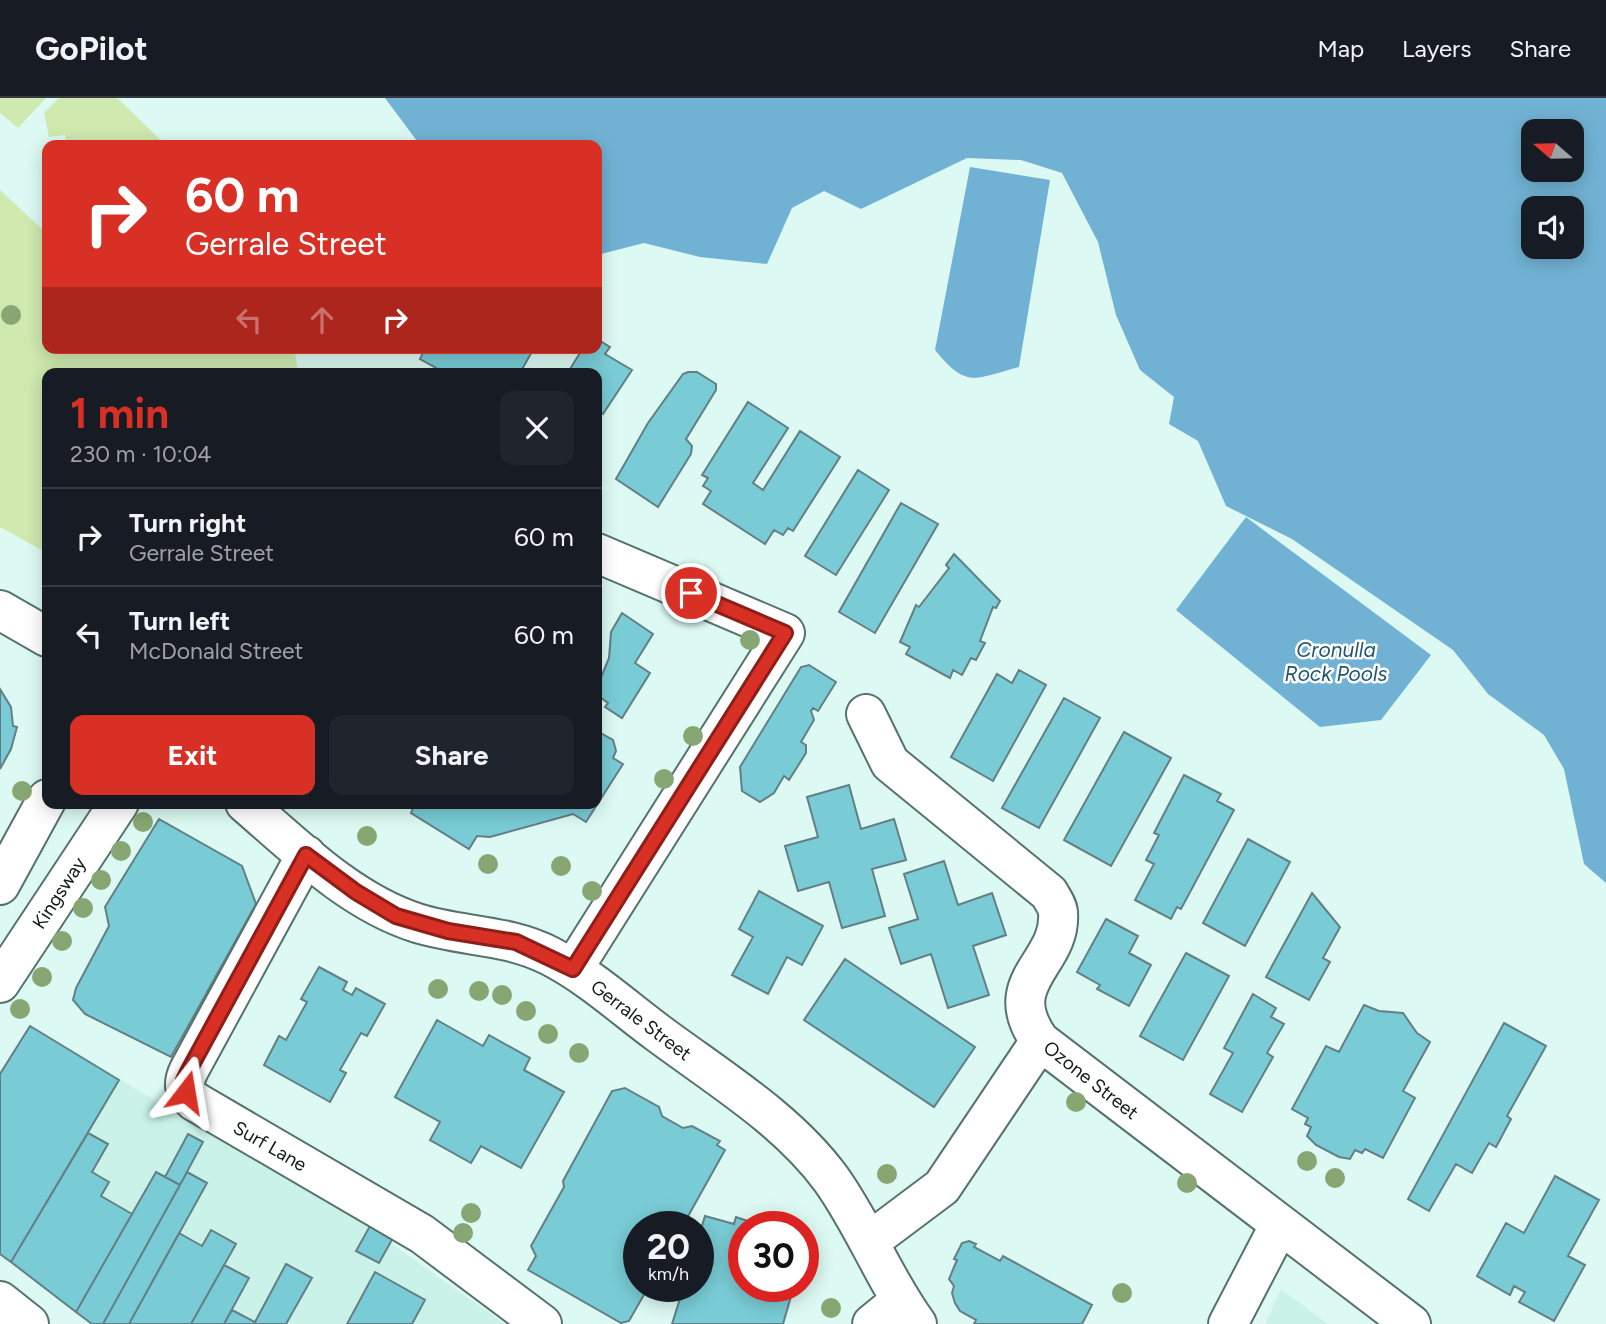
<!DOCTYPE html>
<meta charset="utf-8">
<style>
body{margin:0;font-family:Figtree,sans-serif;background:#20242c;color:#f1f3f6;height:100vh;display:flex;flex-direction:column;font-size:26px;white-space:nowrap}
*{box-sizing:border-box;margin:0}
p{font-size:23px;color:#9ea1a6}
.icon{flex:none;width:38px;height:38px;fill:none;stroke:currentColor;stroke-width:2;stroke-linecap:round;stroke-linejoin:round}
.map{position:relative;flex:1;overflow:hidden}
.side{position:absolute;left:42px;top:270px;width:560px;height:441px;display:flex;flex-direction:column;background:#171b24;border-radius:14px;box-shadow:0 4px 18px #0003}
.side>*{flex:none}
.top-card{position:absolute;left:42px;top:42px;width:560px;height:214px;border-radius:14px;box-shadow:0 4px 18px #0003;background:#d93025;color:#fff;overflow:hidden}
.needle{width:46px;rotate:290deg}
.buttons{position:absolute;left:1521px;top:21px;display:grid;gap:14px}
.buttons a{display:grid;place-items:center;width:63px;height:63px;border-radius:14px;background:#171b24;box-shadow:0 4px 18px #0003;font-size:35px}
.speed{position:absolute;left:623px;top:1113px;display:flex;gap:14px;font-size:35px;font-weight:700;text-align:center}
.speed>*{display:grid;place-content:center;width:91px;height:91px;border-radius:50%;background:#171b24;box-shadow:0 4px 18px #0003;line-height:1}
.speed small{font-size:18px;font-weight:400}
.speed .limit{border:10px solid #d22;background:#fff;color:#111}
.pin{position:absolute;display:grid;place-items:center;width:60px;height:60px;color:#fff;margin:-30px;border:4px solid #fff;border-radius:50%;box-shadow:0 2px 7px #0007}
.me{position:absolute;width:77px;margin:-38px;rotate:14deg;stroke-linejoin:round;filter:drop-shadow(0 0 5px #0008)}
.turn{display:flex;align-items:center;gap:24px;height:147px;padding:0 28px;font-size:32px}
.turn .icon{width:91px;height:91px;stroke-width:2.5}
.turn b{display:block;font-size:49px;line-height:60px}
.lanes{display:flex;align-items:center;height:66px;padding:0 28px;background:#0003;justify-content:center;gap:35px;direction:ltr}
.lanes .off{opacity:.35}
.round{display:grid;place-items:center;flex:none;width:74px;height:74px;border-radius:14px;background:#20242c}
.head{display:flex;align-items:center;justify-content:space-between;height:119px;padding:0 28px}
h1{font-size:42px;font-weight:700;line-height:52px;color:#d93025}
.button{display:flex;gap:14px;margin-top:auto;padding:14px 28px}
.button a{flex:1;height:80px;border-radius:14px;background:#d93025;color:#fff;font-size:28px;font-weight:700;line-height:80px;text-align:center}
.button a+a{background:#20242c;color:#f1f3f6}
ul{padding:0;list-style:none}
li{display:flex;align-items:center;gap:21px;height:98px;padding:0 28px;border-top:2px solid #363941}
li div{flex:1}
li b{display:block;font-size:26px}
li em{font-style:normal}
header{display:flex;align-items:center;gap:42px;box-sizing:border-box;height:98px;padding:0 35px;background:#171b24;border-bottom:2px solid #363941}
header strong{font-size:33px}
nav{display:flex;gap:38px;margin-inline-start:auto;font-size:24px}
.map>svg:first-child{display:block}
</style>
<header>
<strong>GoPilot</strong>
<nav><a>Map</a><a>Layers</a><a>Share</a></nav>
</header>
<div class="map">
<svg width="1606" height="1226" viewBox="0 0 1606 1226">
<rect width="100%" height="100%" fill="#dcfaf3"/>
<path fill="#caf2e9" d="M 30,928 L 368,1129 L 505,1226 L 92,1226 L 0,1156 L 0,976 Z
M 1281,1191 L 1328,1226 L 1265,1226 Z"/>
<path fill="#cfe9af" d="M 0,0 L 46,0 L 18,30 L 0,15 Z
M 59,0 L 117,0 L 166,47 L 66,47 L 65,37 L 49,39 L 44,15 Z
M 0,92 L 43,132 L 47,132 L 47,250 L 294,250 L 298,273 L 47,275 L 47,455 L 0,429 Z"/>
<path fill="#71b2d4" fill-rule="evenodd" d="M 385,0 L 1606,0 L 1606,785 L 1584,766 L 1564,671 L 1544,637 L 1488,596 L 1453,552 L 1292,441 L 1226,408 L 1198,343 L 1169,326 L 1174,299 L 1140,272 L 1116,217 L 1098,144 L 1062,75 L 1021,62 L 967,60 L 861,111 L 824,93 L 792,110 L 767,166 L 700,159 L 644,145 L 597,157 L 597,47 L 420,47 ZM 1533,33 L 1572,33 L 1572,72 L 1533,72 ZM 1533,110 L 1572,110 L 1572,149 L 1533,149 Z
M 970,69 L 1050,82 L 1019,269 C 974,281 967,291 935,252 Z
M 1246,419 L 1431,557 L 1381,622 L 1320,629 L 1176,512 Z"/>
<path fill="#79ccd6" stroke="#637f83" stroke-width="2" d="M 597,241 L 610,249 L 605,256 L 632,272 L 603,316 L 597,313 L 597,275 L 572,275 L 570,271 L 583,250 L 597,250 Z
M 425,250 L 534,250 L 520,275 L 434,275 L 436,270 L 420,261 Z
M 688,274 L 697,274 L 716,286 L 716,292 L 686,341 L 692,348 L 691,356 L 658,409 L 616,381 L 648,325 L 683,276 Z
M 748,304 L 788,330 L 753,385 L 763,392 L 800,333 L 840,359 L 793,433 L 788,430 L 783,437 L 774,432 L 765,446 L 703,406 L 711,393 L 703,388 L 708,380 L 702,377 Z
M 858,372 L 889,392 L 836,477 L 805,458 Z
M 901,405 L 938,426 L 875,535 L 839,514 Z
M 954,456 L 1000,503 L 996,510 L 993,509 L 980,543 L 985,545 L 976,562 L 971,560 L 962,577 L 953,572 L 950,580 L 906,556 L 910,549 L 900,544 L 916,507 L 919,509 L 949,470 L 946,467 Z
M 622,515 L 653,536 L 635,565 L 650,575 L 622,620 L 605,609 L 608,605 L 597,597 L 597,589 L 609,560 L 611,534 Z
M 809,567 L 836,584 L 818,613 L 813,610 L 811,613 L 814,622 L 801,644 L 806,647 L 806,655 L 789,682 L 784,678 L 774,695 L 760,704 L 742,693 L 740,669 L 801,569 Z
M 1019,572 L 1046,587 L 993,683 L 951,659 L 997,576 L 1012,585 Z
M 0,591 L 11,609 L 13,628 L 17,629 L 11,651 L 0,671 Z
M 1064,600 L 1100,620 L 1039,730 L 1002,710 Z
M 597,633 L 613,642 L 616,653 L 613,660 L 623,666 L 586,724 L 573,716 L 490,739 L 477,738 L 469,751 L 411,715 L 415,705 L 597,705 Z
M 1124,634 L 1171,660 L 1111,768 L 1064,742 Z
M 1184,677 L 1221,696 L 1217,703 L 1234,712 L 1181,811 L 1177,809 L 1171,821 L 1135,802 L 1154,766 L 1146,762 L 1159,737 L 1154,735 Z
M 849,687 L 861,731 L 894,721 L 906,762 L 872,771 L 885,818 L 842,830 L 829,784 L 798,793 L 785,748 L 818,739 L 807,699 Z
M 159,721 L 242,768 L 256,806 L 171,959 L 85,916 L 73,902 L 76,890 L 109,828 L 105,809 Z
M 1248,741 L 1290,764 L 1245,848 L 1203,825 Z
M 944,763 L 958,807 L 992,795 L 1006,837 L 973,848 L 989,897 L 948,910 L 931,856 L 901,866 L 889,830 L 918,821 L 904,776 Z
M 759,793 L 823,828 L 802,867 L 787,859 L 768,896 L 732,877 L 753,839 L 739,831 Z
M 1312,795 L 1340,829 L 1323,860 L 1330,864 L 1309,902 L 1266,879 Z
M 1106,821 L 1138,838 L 1129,855 L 1151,867 L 1129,908 L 1097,891 L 1100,887 L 1077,874 Z
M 1186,855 L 1229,878 L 1183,962 L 1140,938 Z
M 845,861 L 975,949 L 934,1009 L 804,922 Z
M 319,869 L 347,884 L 343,892 L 352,897 L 356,890 L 385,906 L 367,938 L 361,935 L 340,972 L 346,975 L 330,1004 L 264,967 L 279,938 L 286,942 L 307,904 L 301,901 Z
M 1253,896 L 1276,910 L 1271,919 L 1284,926 L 1267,955 L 1273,959 L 1242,1014 L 1210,996 L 1233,955 L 1224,950 Z
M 1364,907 L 1379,913 L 1403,915 L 1417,935 L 1430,944 L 1403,993 L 1415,1000 L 1383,1060 L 1365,1051 L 1362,1055 L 1355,1052 L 1350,1061 L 1339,1059 L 1316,1047 L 1307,1038 L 1311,1029 L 1305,1026 L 1308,1020 L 1292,1011 L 1326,948 L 1339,954 Z
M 437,922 L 483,948 L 489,937 L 530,960 L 524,972 L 564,994 L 521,1070 L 481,1048 L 471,1065 L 430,1042 L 440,1024 L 395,999 Z
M 1504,925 L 1546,948 L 1507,1018 L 1511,1021 L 1496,1049 L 1489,1045 L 1472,1075 L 1456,1066 L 1429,1113 L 1408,1101 Z
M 30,928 L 119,982 L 11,1164 L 0,1156 L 0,976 Z
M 625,990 L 659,1009 L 662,1018 L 683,1030 L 692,1028 L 720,1043 L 717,1047 L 725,1052 L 682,1129 L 639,1129 L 639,1188 L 649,1188 L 629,1223 L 621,1225 L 528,1172 L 536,1158 L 531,1148 L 564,1089 L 563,1083 L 612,993 Z
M 88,1035 L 108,1046 L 92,1074 L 109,1084 L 101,1098 L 132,1116 L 76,1214 L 11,1164 Z
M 188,1036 L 203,1044 L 180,1087 L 165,1079 Z
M 156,1074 L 180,1087 L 103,1226 L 92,1226 L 76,1214 Z
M 187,1074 L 207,1085 L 129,1226 L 103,1226 Z
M 1555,1078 L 1599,1102 L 1568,1158 L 1585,1167 L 1554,1223 L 1519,1204 L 1525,1194 L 1514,1188 L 1510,1197 L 1477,1178 L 1506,1125 L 1524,1135 Z
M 705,1118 L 734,1126 L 736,1119 L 766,1129 L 744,1129 L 744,1188 L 794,1188 L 783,1226 L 672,1226 L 684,1188 L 698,1188 L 698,1141 Z
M 370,1128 L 393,1140 L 379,1165 L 356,1153 Z
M 211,1132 L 236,1146 L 191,1226 L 129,1226 L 179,1135 L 202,1148 Z
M 969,1143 L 976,1146 L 974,1149 L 1000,1163 L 1003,1158 L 1092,1207 L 1082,1226 L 974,1226 L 976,1222 L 960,1213 L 955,1205 L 952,1195 L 954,1188 L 949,1181 L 957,1162 L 954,1161 L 962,1145 Z
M 286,1166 L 312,1180 L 286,1226 L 254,1226 Z
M 224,1167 L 249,1180 L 224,1226 L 191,1226 Z
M 375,1174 L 425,1202 L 412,1226 L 347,1226 Z
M 232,1212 L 255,1224 L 254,1226 L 224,1226 Z"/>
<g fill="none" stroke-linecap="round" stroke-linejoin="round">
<g stroke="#57726c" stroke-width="42">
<path id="minor" d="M 0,512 L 47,539
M 866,616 L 890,665 L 1049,795 C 1052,801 1058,808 1058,815 C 1062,866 997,883 1040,943 L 1411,1226
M 245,705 C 297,750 351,804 417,825 C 461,839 508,836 550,858 C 589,878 623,909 658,935 C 717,979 787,1021 831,1081 C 864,1127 884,1181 917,1226
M 306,757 L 189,972 C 183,984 183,994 194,1003 L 422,1136 L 542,1226
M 573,871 L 785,535 L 597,455
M 870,1143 L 942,1089 L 1040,943
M 0,1203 L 29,1226
M 872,1226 L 900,1203
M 1228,1226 L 1279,1128"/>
</g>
<g stroke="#57726c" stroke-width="42">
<path id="major" d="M 0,787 L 47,701
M 0,885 L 119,705"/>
</g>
<use href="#minor" stroke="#fff" stroke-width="38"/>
<use href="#major" stroke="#fff" stroke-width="38"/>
</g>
<g fill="#88a673">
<circle cx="11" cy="217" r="10"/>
<circle cx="750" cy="542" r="10"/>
<circle cx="693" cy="638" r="10"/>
<circle cx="664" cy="681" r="10"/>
<circle cx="22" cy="693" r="10"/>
<circle cx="143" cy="724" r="10"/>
<circle cx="367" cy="738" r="10"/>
<circle cx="121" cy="753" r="10"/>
<circle cx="488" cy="766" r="10"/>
<circle cx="561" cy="768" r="10"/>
<circle cx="101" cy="782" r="10"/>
<circle cx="592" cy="793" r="10"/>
<circle cx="83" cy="810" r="10"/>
<circle cx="62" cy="843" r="10"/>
<circle cx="42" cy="879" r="10"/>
<circle cx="438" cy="891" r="10"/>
<circle cx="479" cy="893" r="10"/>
<circle cx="502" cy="897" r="10"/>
<circle cx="20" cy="911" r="10"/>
<circle cx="526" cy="913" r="10"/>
<circle cx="548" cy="936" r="10"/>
<circle cx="579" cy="955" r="10"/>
<circle cx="1076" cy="1004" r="10"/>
<circle cx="1307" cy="1063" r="10"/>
<circle cx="887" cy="1076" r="10"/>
<circle cx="1335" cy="1080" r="10"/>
<circle cx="1187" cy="1085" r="10"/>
<circle cx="471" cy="1115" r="10"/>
<circle cx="463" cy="1135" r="10"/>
<circle cx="1122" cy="1195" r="10"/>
<circle cx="831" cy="1210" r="10"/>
</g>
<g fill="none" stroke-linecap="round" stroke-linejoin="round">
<g stroke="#8d1f18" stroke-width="18">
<path id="route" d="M 186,994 L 184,982 L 189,972 L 306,757 L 356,794 L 396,818 L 448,833 L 516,844 L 573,871 L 785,535 L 691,495"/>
</g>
<use href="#route" stroke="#d93025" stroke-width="12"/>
</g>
<g text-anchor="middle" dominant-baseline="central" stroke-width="5" stroke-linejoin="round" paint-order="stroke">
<g font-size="19" fill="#101b18" stroke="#fff">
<text transform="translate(59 795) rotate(-57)">Kingsway</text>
<text transform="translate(641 922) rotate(37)">Gerrale Street</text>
<text transform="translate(1091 982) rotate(38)">Ozone Street</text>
<text transform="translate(270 1048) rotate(30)">Surf Lane</text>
</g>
<g font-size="21" font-style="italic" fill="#22566e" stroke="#fff">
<text x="1336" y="551">Cronulla<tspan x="1336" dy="24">Rock Pools</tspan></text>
</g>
</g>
</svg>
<div class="buttons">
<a><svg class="needle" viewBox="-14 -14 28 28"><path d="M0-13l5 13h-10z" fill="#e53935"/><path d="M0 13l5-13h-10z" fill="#9ea1a6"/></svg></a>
<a><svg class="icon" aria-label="sound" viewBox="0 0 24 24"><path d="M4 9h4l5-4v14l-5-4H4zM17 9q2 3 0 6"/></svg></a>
</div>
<div class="speed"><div>20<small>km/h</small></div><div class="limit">30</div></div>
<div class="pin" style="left:691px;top:495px;background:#d93025"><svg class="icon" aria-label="arrive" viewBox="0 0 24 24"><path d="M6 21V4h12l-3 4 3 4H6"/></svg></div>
<svg class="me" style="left:186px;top:994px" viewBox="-20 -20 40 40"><path d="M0-17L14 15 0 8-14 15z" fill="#d93025" stroke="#fff" stroke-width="4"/></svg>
<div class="top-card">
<div class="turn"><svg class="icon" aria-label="right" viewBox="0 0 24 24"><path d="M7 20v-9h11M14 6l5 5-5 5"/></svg><div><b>60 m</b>Gerrale Street</div></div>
<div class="lanes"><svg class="icon off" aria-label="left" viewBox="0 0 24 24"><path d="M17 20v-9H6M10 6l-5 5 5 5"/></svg><svg class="icon off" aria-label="ahead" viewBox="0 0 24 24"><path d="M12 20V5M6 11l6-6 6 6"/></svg><svg class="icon" aria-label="right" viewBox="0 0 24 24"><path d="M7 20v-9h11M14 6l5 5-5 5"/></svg></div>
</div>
<section class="side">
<div class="head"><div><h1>1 min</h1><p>230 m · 10:04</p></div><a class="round"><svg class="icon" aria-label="close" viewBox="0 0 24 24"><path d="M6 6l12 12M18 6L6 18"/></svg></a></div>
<ul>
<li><svg class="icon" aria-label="right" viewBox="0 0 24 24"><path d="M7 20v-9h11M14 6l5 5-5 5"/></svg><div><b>Turn right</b><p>Gerrale Street</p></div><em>60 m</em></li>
<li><svg class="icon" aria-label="left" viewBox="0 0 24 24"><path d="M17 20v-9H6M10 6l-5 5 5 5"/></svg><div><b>Turn left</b><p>McDonald Street</p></div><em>60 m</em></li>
</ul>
<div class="button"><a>Exit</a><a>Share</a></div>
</section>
</div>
